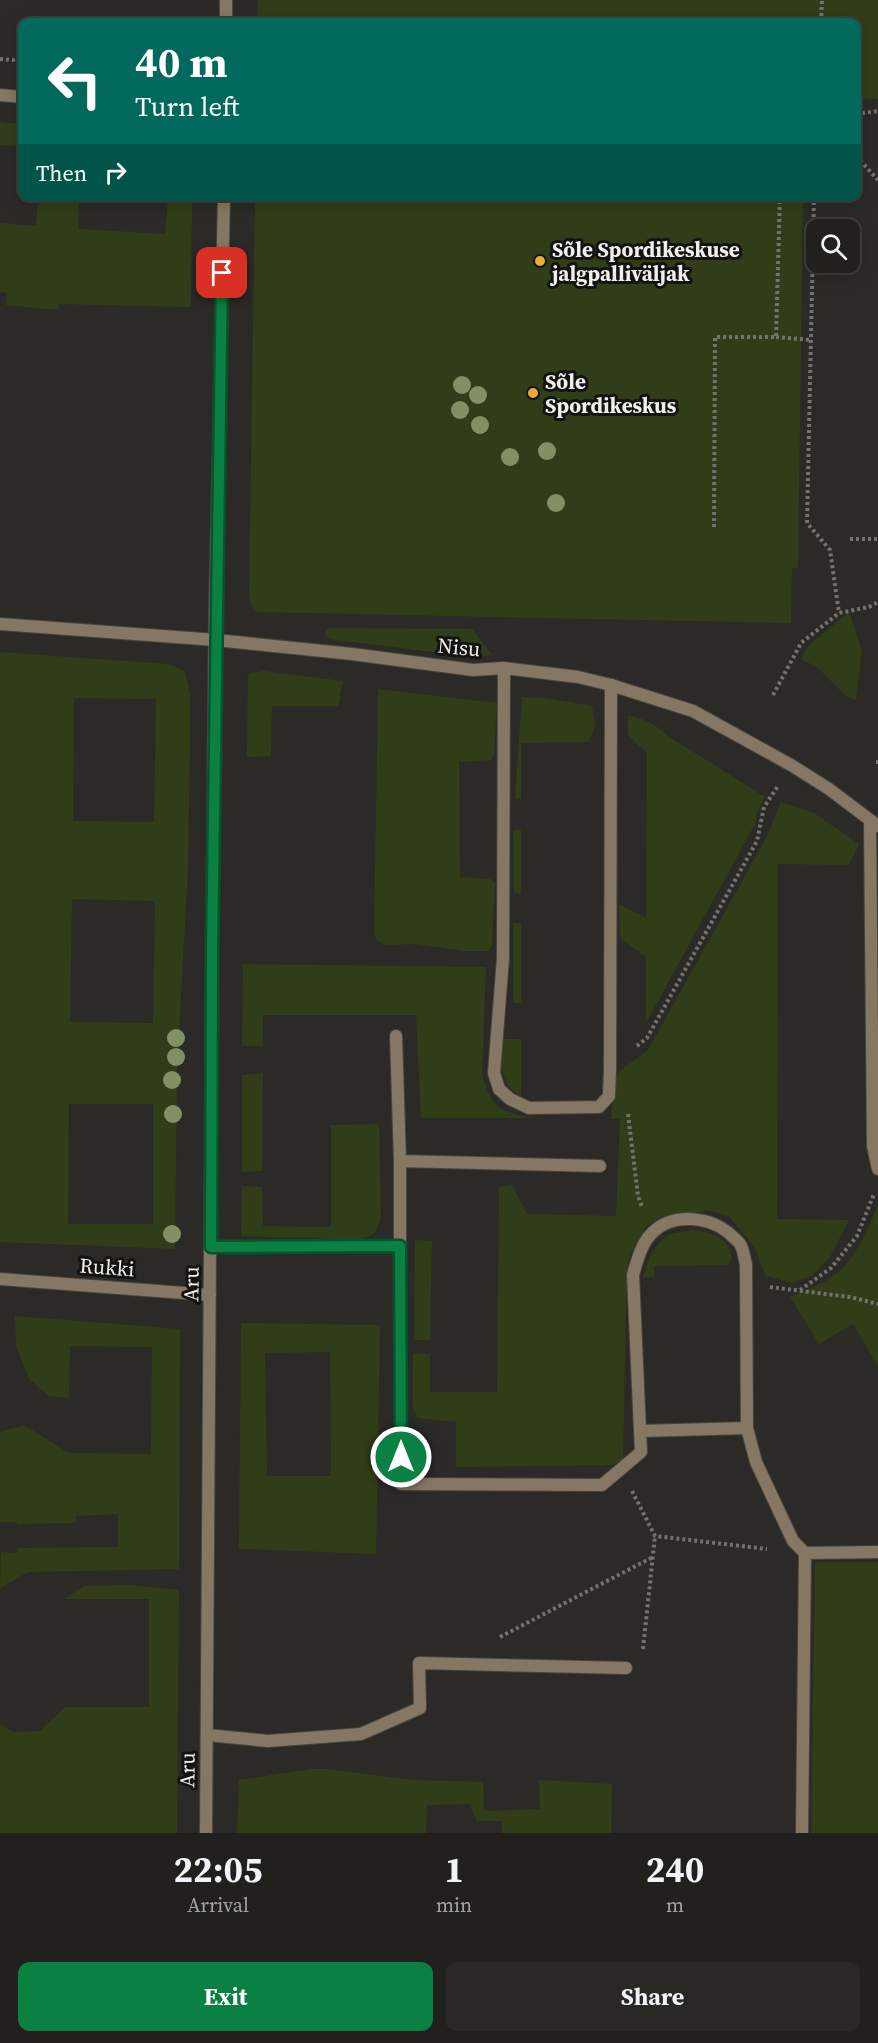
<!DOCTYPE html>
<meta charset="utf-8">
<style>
body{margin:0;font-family:"Source Serif 4",serif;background:#292825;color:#f1f3f6;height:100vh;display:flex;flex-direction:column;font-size:22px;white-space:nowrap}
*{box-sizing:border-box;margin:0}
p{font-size:20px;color:#a2a3a3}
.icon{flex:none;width:33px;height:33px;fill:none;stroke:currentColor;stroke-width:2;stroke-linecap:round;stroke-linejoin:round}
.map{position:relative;height:1833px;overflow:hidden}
.drawer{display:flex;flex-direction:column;background:#21201c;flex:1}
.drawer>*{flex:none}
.banner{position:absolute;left:18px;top:18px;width:843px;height:183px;border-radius:12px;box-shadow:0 3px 15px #0003,0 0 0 2px #3e3e3b;background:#00695c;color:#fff;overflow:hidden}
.fabs{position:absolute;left:806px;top:219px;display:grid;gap:12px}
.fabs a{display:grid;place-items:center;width:54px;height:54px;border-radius:12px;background:#21201c;box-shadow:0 3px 15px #0003,0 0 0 2px #3e3e3b;font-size:30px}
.pin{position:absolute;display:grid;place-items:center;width:51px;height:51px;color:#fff;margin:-26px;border-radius:12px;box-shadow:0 3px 9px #0006}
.me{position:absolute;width:66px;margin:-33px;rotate:0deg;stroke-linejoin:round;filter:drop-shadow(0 0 4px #0008)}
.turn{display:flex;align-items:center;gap:21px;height:126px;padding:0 18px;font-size:27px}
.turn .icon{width:78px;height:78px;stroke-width:2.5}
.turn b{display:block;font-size:42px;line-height:51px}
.then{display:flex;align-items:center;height:57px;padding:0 18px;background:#0003;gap:12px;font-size:22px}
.eta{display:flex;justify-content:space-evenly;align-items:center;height:102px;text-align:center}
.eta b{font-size:36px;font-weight:700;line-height:42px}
.primary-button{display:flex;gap:12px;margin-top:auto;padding:12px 18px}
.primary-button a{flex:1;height:69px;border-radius:12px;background:#0b8043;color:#fff;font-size:24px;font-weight:700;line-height:69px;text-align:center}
.primary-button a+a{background:#292825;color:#f1f3f6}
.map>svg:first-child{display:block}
</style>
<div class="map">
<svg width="878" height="1833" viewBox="0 0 878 1833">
<rect width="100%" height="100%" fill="#2c2a26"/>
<path fill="#313d19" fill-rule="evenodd" d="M 258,0 L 878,0 L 878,99 L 857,98 L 856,22 L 257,22 Z
M 0,122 L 22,124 L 22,146 L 0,145 Z
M 38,197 L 79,197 L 78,229 L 165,234 L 168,197 L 192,197 L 191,307 L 59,304 L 58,310 L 6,305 L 7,293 L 0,292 L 0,223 L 36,226 Z
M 255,197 L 803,197 L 798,568 L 792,568 L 791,623 L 258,612 L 251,606 L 249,596 Z
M 849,612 L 862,651 L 856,700 L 846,696 L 818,668 L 801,659 L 809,645 Z
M 328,628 L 472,629 L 492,655 L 473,657 L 329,639 L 325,633 Z
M 0,652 L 168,664 L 185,671 L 190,694 L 190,748 L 188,868 L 177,1067 L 175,1249 L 0,1242 ZM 74,698 L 156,699 L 154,822 L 73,821 ZM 72,899 L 155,901 L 153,1023 L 70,1022 ZM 69,1104 L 153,1104 L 153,1224 L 68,1224 Z
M 264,671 L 343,681 L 338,706 L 272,706 L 271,756 L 247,757 L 248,677 L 250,673 Z
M 378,689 L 497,703 L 494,755 L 492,760 L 459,762 L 460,877 L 490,879 L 495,883 L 492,945 L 489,951 L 464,951 L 417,944 L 385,945 L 377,940 L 374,934 Z
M 522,697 L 546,698 L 592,706 L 595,726 L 589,742 L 521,743 L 521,799 L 515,798 Z
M 628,716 C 645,718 656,725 668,736 L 765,797 L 757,812 L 755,824 L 646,1023 L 646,957 L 620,938 L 619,904 L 646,918 L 647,753 L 628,735 Z
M 781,802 L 814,813 L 859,844 L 849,865 L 778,864 L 777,1219 L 849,1220 L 830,1257 L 813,1275 L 792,1283 L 765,1276 L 756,1250 L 729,1216 L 709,1211 L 661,1217 L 645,1227 L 630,1256 L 627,1270 L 623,1460 L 612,1465 L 456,1467 L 456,1422 L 417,1418 L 413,1408 L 413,1353 L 430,1354 L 430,1392 L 497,1392 L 499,1187 L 512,1185 L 527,1214 L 616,1216 L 620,1119 L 611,1119 L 614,1078 L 620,1071 L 648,1050 L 767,836 Z
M 513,830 L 521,830 L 521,894 L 514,893 Z
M 513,923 L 521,923 L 521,1003 L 513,1003 Z
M 243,964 L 486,967 L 482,1073 C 492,1110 501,1113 538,1118 L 421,1118 L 416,1015 L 263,1015 L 263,1046 L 242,1046 Z
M 501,1039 L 521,1039 L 521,1096 C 498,1084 502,1061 501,1039 Z
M 263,1073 L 262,1171 L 242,1172 L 242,1075 Z
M 379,1124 L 381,1216 C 377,1232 376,1234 361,1240 L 241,1236 L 242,1186 L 262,1187 L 263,1226 L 331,1227 L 331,1125 Z
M 878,1205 L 878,1366 L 853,1324 L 819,1344 L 790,1297 C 806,1290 823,1284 837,1273 C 856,1258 869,1227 878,1205 Z
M 692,1230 C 713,1234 726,1234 732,1257 L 728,1265 L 654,1266 L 654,1278 L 643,1277 C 647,1262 654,1244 668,1235 C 674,1232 685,1232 692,1230 Z
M 415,1240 L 432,1241 L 430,1340 L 414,1340 Z
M 15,1316 L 180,1329 L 179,1569 L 28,1572 L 0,1588 L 1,1552 L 17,1553 L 18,1548 L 118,1547 L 118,1514 L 76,1516 L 76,1523 L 17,1524 L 17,1522 L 0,1522 L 0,1432 L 24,1425 L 69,1453 L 151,1454 L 152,1347 L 70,1346 L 69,1398 L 49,1396 L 29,1379 L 16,1345 Z
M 241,1323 L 380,1325 L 376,1554 L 239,1549 ZM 330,1352 L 331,1476 L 267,1476 L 265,1353 Z
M 815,1562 L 878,1562 L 878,1833 L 811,1833 Z
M 130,1585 L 179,1590 L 177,1833 L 0,1833 L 0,1724 L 13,1732 L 40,1731 L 65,1707 L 149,1707 L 149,1599 L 64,1599 L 84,1586 Z
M 311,1769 L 327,1769 L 414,1780 L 483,1782 L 484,1811 L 540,1809 L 539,1780 L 612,1784 L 611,1833 L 502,1833 L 502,1821 L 477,1821 L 470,1804 L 427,1805 L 426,1833 L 237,1833 L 239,1780 Z"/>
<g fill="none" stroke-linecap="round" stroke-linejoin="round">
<g stroke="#484642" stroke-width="14">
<path id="service" d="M 504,668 L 503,958 L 494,1073 L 499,1089 L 510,1099 L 529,1108 L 599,1107 L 609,1096 L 610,1068 L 611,685
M 870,821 L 873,1146 L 878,1169
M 396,1036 L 400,1161
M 400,1246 L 401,1457
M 211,1247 L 400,1246 L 400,1161 L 600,1166
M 747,1428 L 640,1431 L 633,1275 C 637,1261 641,1244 652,1233 C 673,1212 711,1216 732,1236 C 735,1239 740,1242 741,1246 C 744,1251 744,1258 746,1264 L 747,1428 L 756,1462 L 793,1541 L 805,1553 L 802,1833
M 401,1484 L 602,1485 L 641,1452 L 640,1431
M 805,1553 L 878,1552
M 207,1735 L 268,1741 L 361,1734 L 420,1708 L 419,1663 L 626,1668"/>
</g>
<g stroke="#484642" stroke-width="14">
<path id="minor" d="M 226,22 L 226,0
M 0,95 L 22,97
M 0,624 L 216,640 L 352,654 L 473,670 L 504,668 L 578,677 L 611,685 L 693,711 L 791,765 L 829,789 L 878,826
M 0,1279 L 210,1295
M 206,1833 L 212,951 L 215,616 L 224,196"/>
</g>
<path stroke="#74726e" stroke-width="4" stroke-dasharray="3 3" stroke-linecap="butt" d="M 31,22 L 31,18
M 821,22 L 822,0
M 0,59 L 13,60 L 22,55
M 856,114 L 878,111
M 856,156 L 878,180
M 814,196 L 807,523 L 830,550 L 839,613
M 776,337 L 811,340
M 714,527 L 715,337 L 776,337 L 780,196
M 850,539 L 878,539
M 773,695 L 801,643 L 839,613 L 869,607 L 878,602
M 876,762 L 878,762
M 637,1046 L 647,1038 L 757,841 L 764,807 L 778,786
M 628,1114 L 638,1196 L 642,1207
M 770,1287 L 850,1297 L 878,1304
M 800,1290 L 831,1268 L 857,1236 L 874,1194
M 632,1491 L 655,1536 L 767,1549
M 500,1637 L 653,1557
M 643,1649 L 655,1536"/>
<use href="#service" stroke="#857764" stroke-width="12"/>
<use href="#minor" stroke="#857764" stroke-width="12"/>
</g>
<g fill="#829065">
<circle cx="462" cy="385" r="9"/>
<circle cx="478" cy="395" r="9"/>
<circle cx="557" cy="407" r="9"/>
<circle cx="460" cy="410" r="9"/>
<circle cx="480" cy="425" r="9"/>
<circle cx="547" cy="451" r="9"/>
<circle cx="510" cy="457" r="9"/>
<circle cx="556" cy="503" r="9"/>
<circle cx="176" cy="1038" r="9"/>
<circle cx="176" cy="1057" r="9"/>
<circle cx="172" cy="1080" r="9"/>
<circle cx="173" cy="1114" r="9"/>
<circle cx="172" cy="1234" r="9"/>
</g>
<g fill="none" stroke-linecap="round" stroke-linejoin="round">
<g stroke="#07532c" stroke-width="15">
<path id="route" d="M 222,273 L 212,951 L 211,1247 L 400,1246 L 401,1457"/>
</g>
<use href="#route" stroke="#0b8043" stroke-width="10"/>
</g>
<g fill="#ebaa39" stroke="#131311" stroke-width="2">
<circle cx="540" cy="261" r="6"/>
<circle cx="533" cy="393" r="6"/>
</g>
<g text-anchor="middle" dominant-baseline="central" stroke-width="6" stroke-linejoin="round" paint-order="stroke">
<g font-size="21" font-weight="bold" fill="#f1efec" stroke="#131311" text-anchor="start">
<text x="552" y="249">Sõle Spordikeskuse<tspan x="552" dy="24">jalgpalliväljak</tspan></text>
<text x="545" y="381">Sõle<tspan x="545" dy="24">Spordikeskus</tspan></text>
</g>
<g font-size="21" fill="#f1efec" stroke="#131311">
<text transform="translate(459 647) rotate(5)">Nisu</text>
<text transform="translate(107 1267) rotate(4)">Rukki</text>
<text transform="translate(191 1284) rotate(-89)">Aru</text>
<text transform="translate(187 1770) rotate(-89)">Aru</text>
</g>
</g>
</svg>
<div class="fabs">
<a><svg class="icon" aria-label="search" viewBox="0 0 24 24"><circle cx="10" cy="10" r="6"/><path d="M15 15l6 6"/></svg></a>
</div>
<div class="pin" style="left:222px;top:273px;background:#d93025"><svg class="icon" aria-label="arrive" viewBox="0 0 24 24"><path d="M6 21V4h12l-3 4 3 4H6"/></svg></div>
<svg class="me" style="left:401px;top:1457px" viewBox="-20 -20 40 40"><circle r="17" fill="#0b8043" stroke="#fff" stroke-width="3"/><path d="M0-11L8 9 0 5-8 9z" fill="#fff"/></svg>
<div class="banner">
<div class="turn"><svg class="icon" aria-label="left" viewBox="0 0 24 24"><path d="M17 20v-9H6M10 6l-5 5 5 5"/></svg><div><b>40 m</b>Turn left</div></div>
<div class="then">Then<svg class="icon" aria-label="right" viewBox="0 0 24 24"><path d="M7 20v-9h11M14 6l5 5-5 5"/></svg></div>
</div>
</div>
<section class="drawer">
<div class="eta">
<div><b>22:05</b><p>Arrival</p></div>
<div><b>1</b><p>min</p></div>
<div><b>240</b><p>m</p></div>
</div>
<div class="primary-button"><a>Exit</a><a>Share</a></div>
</section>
